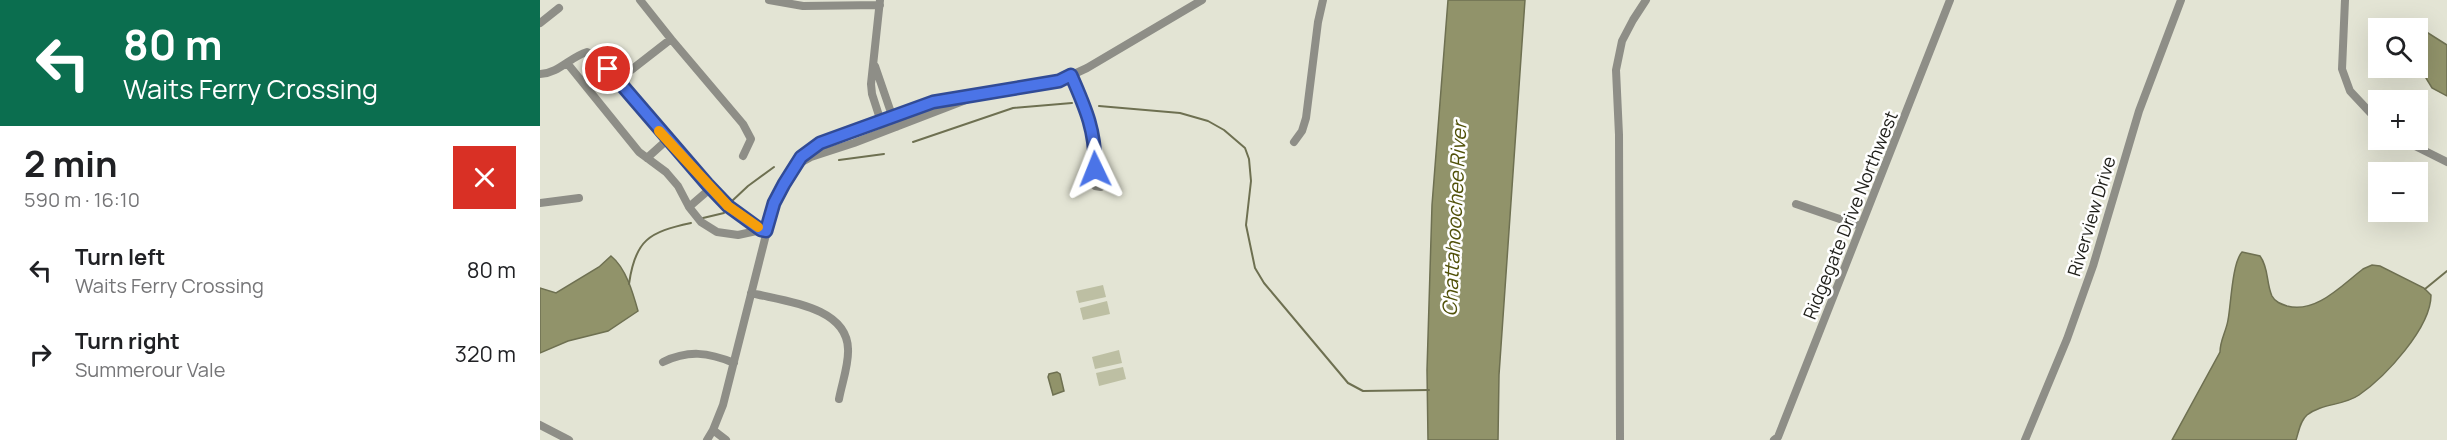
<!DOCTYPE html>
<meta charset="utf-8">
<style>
body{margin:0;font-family:Manrope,sans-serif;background:#f6f6f6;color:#202124;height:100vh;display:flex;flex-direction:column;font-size:22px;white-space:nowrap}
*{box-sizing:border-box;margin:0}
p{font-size:20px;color:#757577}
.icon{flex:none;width:33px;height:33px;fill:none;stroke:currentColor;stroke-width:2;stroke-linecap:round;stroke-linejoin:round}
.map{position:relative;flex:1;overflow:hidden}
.details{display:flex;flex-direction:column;background:#fff;width:540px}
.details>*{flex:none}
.guide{background:#0b6e4f;color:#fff;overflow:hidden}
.buttons{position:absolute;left:1828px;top:18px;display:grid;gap:12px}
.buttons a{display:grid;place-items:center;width:60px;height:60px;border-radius:0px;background:#fff;box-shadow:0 6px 24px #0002;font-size:30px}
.pin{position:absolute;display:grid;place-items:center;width:51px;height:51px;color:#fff;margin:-26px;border:3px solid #fff;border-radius:50%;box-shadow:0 2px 6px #0007}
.me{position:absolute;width:66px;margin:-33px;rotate:358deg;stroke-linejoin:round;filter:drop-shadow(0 0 4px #0008)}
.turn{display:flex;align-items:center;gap:21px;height:126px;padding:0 24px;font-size:27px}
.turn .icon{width:78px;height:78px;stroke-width:2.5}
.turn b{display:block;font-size:42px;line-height:51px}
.round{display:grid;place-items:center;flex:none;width:63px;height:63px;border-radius:0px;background:#f6f6f6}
.headline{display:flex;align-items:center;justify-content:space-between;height:102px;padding:0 24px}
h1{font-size:36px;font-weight:700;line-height:45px}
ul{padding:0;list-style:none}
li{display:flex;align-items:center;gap:18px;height:84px;padding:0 24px}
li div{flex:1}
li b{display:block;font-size:22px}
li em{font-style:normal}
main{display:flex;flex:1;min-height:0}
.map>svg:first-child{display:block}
</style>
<main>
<section class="details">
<div class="guide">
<div class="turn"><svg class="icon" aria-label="left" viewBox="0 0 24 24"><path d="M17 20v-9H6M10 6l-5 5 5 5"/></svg><div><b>80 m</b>Waits Ferry Crossing</div></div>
</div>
<div class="headline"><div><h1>2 min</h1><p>590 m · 16:10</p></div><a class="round" style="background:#d93025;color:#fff"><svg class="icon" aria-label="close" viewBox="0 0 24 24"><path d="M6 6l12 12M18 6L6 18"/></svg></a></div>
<ul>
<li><svg class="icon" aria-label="left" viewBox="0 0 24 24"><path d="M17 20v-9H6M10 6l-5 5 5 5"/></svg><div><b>Turn left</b><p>Waits Ferry Crossing</p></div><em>80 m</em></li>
<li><svg class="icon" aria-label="right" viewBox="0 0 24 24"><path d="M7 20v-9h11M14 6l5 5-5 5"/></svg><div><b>Turn right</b><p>Summerour Vale</p></div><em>320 m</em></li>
</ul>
</section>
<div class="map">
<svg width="1907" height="440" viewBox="0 0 1907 440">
<rect width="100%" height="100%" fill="#e3e4d4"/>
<path fill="#bdbfa3" d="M 563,285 L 566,297 L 539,303 L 536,291 Z
M 567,301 L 570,314 L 543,320 L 540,308 Z
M 579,350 L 582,363 L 555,369 L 552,357 Z
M 583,367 L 586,379 L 559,386 L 556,373 Z"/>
<path fill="#91936a" stroke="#6e7051" stroke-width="1.5" d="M 908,0 L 985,0 L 959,375 L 958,440 L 888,440 L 887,370 L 892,205 Z
M 1878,30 L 1885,31 L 1907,45 L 1907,96 L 1892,88 L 1886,78 L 1871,68 L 1878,68 Z
M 1702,252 L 1720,256 C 1729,268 1726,283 1732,296 C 1735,302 1741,304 1747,306 C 1776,314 1802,285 1823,269 L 1832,265 L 1840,266 L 1884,288 L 1891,295 C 1891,328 1845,377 1819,395 C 1803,406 1782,403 1767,415 C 1760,421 1759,431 1756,440 L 1632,440 L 1680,352 C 1680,340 1686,332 1688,320 C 1691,305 1692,263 1702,252 Z
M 71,256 C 86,268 93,293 98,311 L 68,331 L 28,341 L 0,353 L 0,288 L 16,293 L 59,267 Z
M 517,372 L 520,374 L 524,391 L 513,395 L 508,377 L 509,374 Z"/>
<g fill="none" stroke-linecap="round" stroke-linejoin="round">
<path stroke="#6e7051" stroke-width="2" d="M 559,106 L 640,113 L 668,121 L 684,130 L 705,148 L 709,159 L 711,181 L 706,225 L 715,268 L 724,283 L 808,383 L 823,391 L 889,390
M 373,142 L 473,108 L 532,103
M 299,160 L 344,154
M 192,201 L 208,186 L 234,167
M 163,218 L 184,213
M 89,284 C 95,240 109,232 151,223
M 1885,289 L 1907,271"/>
<path stroke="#8e8e87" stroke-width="8" d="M 229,0 L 263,6 L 340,5
M 340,0 L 331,84 L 332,94 L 344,131
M 1805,0 L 1802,69 L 1810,91 L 1839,122
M 0,23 L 19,8
M 131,39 L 203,124 L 211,139 L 203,156
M 27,63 L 99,152 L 126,172 L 138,186 L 149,207 L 161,222 L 177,232 L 198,235 L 221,230
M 335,66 L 356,127
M 0,74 C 19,73 30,57 47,52 L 58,58 L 167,184 L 188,206 L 221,230 L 226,231
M 531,76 C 547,111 556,130 555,169 L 550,173 L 549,179 L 555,186 L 561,187 L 566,183 L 567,177 L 564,171 L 555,169
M 77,81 L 131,39 L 100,0
M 1863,140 L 1907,162
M 754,142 L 762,131 L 766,118 L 778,22 L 783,0
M 107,158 L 127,140
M 260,163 L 271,157 L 314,143 L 431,98
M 0,203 L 39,198
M 1256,204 L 1320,226
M 149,207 L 171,188
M 211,293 C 243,301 307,306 308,349 C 309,364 302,383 299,399
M 123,362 C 148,350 168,352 194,363
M 0,425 L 29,440
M 173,430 L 186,440
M 167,440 L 173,430 L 183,405 L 234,203 C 245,180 258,157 280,143 L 393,102 L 519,81 L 547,68 L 662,0
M 1080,440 L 1079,135 L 1076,70 L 1082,41 L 1093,20 L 1106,0
M 1234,440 L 1238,437 L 1410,0
M 1485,440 L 1527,339 L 1553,266 L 1599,111 L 1641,0"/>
</g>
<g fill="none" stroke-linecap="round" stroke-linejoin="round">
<g stroke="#314b96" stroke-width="15">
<path id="route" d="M 68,69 L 167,184 L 188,206 L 221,230 L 226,231 L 234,203 L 244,184 L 261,157 L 280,143 L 393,102 L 519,81 L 531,75 C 546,109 556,132 555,169"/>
</g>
<use href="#route" stroke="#4b74e7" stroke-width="10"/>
<path stroke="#f59e0b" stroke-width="10" d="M 119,131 L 188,206 L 218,227"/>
</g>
<g text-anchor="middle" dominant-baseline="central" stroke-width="5" stroke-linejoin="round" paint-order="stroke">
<g font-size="18" fill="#1d1d18" stroke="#fff">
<text transform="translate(1310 215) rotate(-68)">Ridgegate Drive Northwest</text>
<text transform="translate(1551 216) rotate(-73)">Riverview Drive</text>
</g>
<g font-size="20" font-style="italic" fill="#515109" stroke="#fff">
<text transform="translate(914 219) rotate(-87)">Chattahoochee River</text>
</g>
</g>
</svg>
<div class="buttons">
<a><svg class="icon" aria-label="search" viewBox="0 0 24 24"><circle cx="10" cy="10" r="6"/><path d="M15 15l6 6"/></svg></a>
<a>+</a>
<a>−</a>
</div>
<div class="pin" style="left:68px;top:69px;background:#d93025"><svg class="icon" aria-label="arrive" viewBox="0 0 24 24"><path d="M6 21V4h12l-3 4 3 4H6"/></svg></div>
<svg class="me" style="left:555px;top:169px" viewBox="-20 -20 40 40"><path d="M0-17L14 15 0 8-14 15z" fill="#4b74e7" stroke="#fff" stroke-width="4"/></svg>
</div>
</main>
